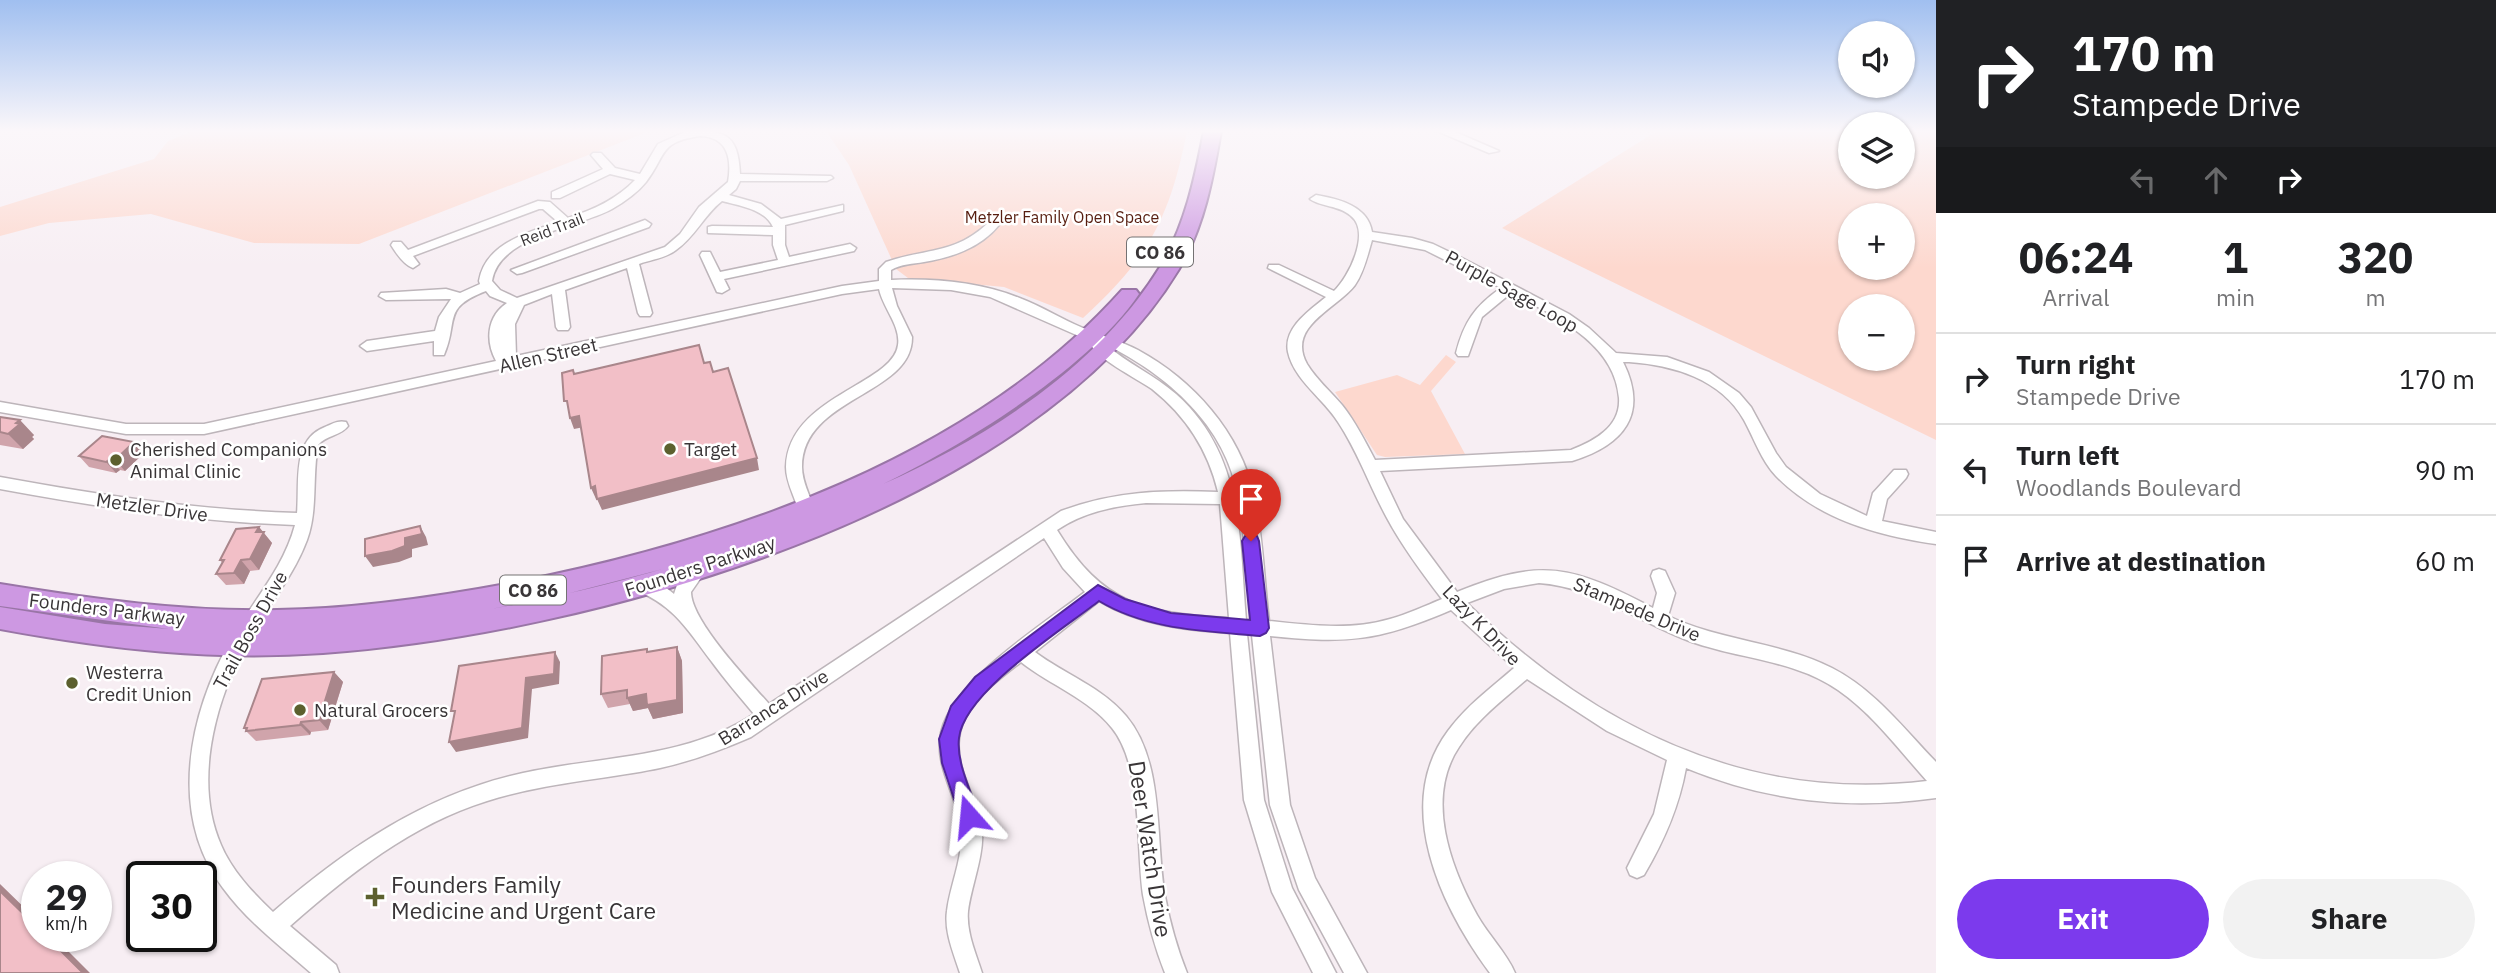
<!DOCTYPE html>
<meta charset="utf-8">
<style>
body{margin:0;font-family:"IBM Plex Sans",sans-serif;background:#f2f2f2;color:#202124;height:100vh;display:flex;flex-direction:column;font-size:26px;white-space:nowrap}
*{box-sizing:border-box;margin:0}
p{font-size:23px;color:#757577}
.icon{flex:none;width:38px;height:38px;fill:none;stroke:currentColor;stroke-width:2;stroke-linecap:round;stroke-linejoin:round}
.map{position:relative;flex:1;overflow:hidden}
.details{display:flex;flex-direction:column;background:#fff;width:560px}
.details>*{flex:none}
.banner{background:#202124;color:#fff;overflow:hidden}
.buttons{position:absolute;left:1838px;top:21px;display:grid;gap:14px}
.buttons a{display:grid;place-items:center;width:77px;height:77px;border-radius:50%;background:#fff;box-shadow:0 2px 5px #0004;font-size:35px}
.speed{position:absolute;left:21px;top:861px;display:flex;gap:14px;font-size:35px;font-weight:700;text-align:center}
.speed>*{display:grid;place-content:center;width:91px;height:91px;border-radius:50%;background:#fff;box-shadow:0 2px 5px #0004;line-height:1}
.speed small{font-size:18px;font-weight:400}
.speed .limit{border:4px solid #111;border-radius:10px;background:#fff;color:#111}
.pin{position:absolute;display:grid;place-items:center;width:60px;height:60px;color:#fff;margin:-72px -30px;border-radius:50% 50% 50% 0;rotate:-45deg;box-shadow:0 0 7px #0007}
.pin .icon{rotate:45deg}
.me{position:absolute;width:77px;margin:-38px;rotate:342deg;stroke-linejoin:round;filter:drop-shadow(0 0 5px #0008)}
.turn{display:flex;align-items:center;gap:24px;height:147px;padding:0 21px;font-size:32px}
.turn .icon{width:91px;height:91px;stroke-width:2.5}
.turn b{display:block;font-size:49px;line-height:60px}
.lanes{display:flex;align-items:center;height:66px;padding:0 21px;background:#0003;justify-content:center;gap:35px;direction:ltr}
.lanes .off{opacity:.35}
.eta{display:flex;justify-content:space-evenly;align-items:center;height:119px;text-align:center}
.eta b{font-size:42px;font-weight:800;line-height:49px}
.primary-button{display:flex;gap:14px;margin-top:auto;padding:14px 21px}
.primary-button a{flex:1;height:80px;border-radius:42px;background:#7c3aed;color:#fff;font-size:28px;font-weight:800;line-height:80px;text-align:center}
.primary-button a+a{background:#f2f2f2;color:#202124}
ul{padding:0;list-style:none}
li{display:flex;align-items:center;gap:21px;height:91px;padding:0 21px;border-top:2px solid #e0e0e0}
li div{flex:1}
li b{display:block;font-size:26px}
li em{font-style:normal}
main{display:flex;flex:1;min-height:0}
.map>svg:first-child{display:block}
</style>
<main>
<div class="map">
<svg width="1936" height="973" viewBox="0 0 1936 973">
<rect width="100%" height="100%" fill="#f7eef3"/>
<path fill="#fdd8ce" fill-rule="evenodd" d="M 193,131 L 650,131 L 359,244 L 254,243 L 151,214 L 49,223 L 0,236 L 0,207 L 154,159 L 168,141 Z
M 826,131 L 1187,131 C 1170,218 1148,259 1083,318 L 1004,287 L 908,278 L 896,269 L 849,165 Z
M 1657,131 L 1850,131 L 1850,177 L 1902,177 L 1902,131 L 1936,131 L 1936,440 L 1502,228 ZM 1902,215 L 1902,268 L 1850,268 L 1850,215 ZM 1850,306 L 1902,306 L 1902,359 L 1850,359 Z
M 1446,355 L 1456,362 L 1431,391 L 1465,454 L 1385,457 L 1377,455 L 1335,392 L 1397,375 L 1420,385 Z"/>
<g fill="none" stroke-linecap="round" stroke-linejoin="round">
<g stroke="#bdb5ba" stroke-width="3">
<path id="minor" d="M 687,131 C 724,131 738,132 740,174 L 831,176 L 833,178 L 827,181 L 740,181 L 736,189 L 729,195 L 761,204 L 781,219 L 843,205 L 843,211 L 785,225 L 785,245 L 789,257 L 850,244 L 856,248 L 854,251 L 724,279 L 729,289 L 722,293 L 717,292 L 700,255 L 702,252 L 710,252 L 720,272 L 778,260 L 773,245 L 773,235 L 708,233 L 708,227 L 712,226 L 773,227 C 765,209 740,206 722,201 C 704,215 695,237 676,250 C 666,258 650,260 639,264 L 652,313 L 650,316 L 640,316 L 638,313 L 627,268 L 565,290 L 570,327 L 568,330 L 558,330 L 556,327 L 552,294 L 524,305 L 515,324 L 516,356 L 842,286 L 879,281 L 879,269 L 886,262 C 926,248 955,255 989,222 L 997,222 L 999,225 C 980,248 953,257 924,262 C 913,264 901,264 891,270 L 891,280 C 935,278 981,282 1022,299 C 1040,306 1057,316 1074,324 C 1095,334 1117,339 1138,350 C 1193,380 1240,432 1254,495 C 1263,536 1264,580 1269,621 C 1309,625 1350,631 1390,619 C 1408,614 1425,606 1442,599 C 1422,573 1402,546 1387,518 C 1370,487 1358,452 1338,422 C 1324,399 1294,380 1288,352 C 1283,328 1310,310 1326,297 L 1268,268 L 1269,265 L 1279,265 L 1334,291 C 1349,277 1371,232 1351,216 C 1339,205 1321,207 1310,199 L 1316,195 C 1339,199 1368,206 1372,232 L 1412,238 L 1433,244 L 1462,258 L 1569,314 L 1589,328 L 1616,353 L 1667,357 L 1709,372 L 1739,393 L 1751,407 L 1776,453 L 1786,467 L 1820,494 L 1867,516 L 1873,493 L 1894,470 L 1906,470 L 1908,474 L 1906,478 L 1887,499 L 1882,521 L 1936,532 L 1936,544 C 1878,536 1818,519 1776,476 C 1761,460 1754,438 1744,420 C 1721,379 1673,365 1629,362 L 1623,362 C 1649,414 1624,445 1572,461 L 1380,471 L 1403,519 L 1457,592 C 1543,557 1572,566 1653,608 L 1657,593 L 1651,576 L 1653,571 L 1659,569 L 1665,571 L 1675,593 L 1668,616 C 1720,641 1781,642 1832,668 C 1875,690 1904,729 1936,762 L 1936,798 C 1847,810 1770,802 1686,768 C 1679,807 1664,841 1644,875 L 1637,878 L 1630,875 L 1627,868 L 1654,814 L 1667,760 L 1607,731 L 1527,679 C 1503,700 1476,720 1459,747 C 1425,798 1450,866 1477,915 C 1488,935 1506,952 1515,973 L 1490,973 C 1442,908 1392,806 1448,731 C 1466,706 1491,688 1514,668 L 1451,610 C 1379,641 1348,644 1270,636 L 1290,805 L 1315,878 L 1367,973 L 1344,973 L 1299,890 L 1270,805 L 1252,635 L 1247,634 L 1264,800 L 1292,888 L 1336,973 L 1313,973 L 1272,892 L 1244,800 L 1230,633 C 1184,630 1139,625 1099,601 L 1035,652 C 1064,674 1102,687 1126,716 C 1165,762 1155,840 1165,896 C 1170,923 1177,948 1187,973 L 1165,973 C 1155,948 1148,922 1143,895 C 1136,847 1143,766 1112,728 C 1089,699 1050,685 1021,662 C 997,681 962,705 959,739 C 955,770 979,801 982,832 C 984,855 971,887 968,911 C 966,932 976,954 982,973 L 960,973 C 954,954 944,932 947,911 C 950,886 963,858 961,833 C 960,801 937,772 940,740 C 943,686 1044,624 1085,592 L 1063,568 L 1044,538 L 751,737 C 721,750 692,761 660,768 C 602,780 543,783 487,801 C 412,824 348,875 290,926 L 336,965 L 339,973 L 311,973 C 280,946 247,921 223,888 C 167,813 189,712 233,636 C 254,600 284,567 295,525 C 195,522 98,507 0,489 L 0,477 C 98,495 197,510 297,513 C 300,483 291,440 325,427 C 332,424 338,420 346,422 L 348,426 C 341,436 326,435 318,445 C 312,477 318,510 307,540 C 292,580 263,612 243,650 C 214,707 194,783 221,845 C 232,871 253,893 273,912 C 347,848 426,794 523,773 C 600,756 686,759 754,714 C 740,697 725,680 712,662 C 689,632 674,605 637,591 L 634,586 L 637,581 C 649,577 665,586 674,594 L 679,579 L 693,564 L 705,564 L 707,569 L 691,592 C 691,621 749,681 769,704 L 1061,511 C 1114,491 1163,490 1218,492 C 1208,450 1186,416 1152,389 C 1138,379 1091,356 1090,341 L 990,297 L 951,290 L 892,288 L 897,306 L 912,337 C 913,395 802,397 802,467 C 802,482 810,495 814,509 L 812,513 L 800,513 L 798,509 C 794,495 786,482 786,467 C 788,396 893,385 898,345 C 901,326 883,308 879,289 L 842,294 L 204,434 L 126,434 L 0,412 L 0,402 L 126,424 L 204,424 L 496,361 C 485,341 487,316 507,303 L 490,296 L 486,291 C 441,308 459,321 444,355 L 434,355 L 434,341 L 367,351 L 360,346 L 367,341 L 435,331 L 439,317 L 451,299 L 386,300 L 379,296 L 381,293 L 446,289 L 460,293 L 480,284 L 479,281 C 485,244 526,233 558,222 L 543,209 L 539,209 L 413,256 L 419,264 L 413,268 C 404,265 396,253 391,245 L 393,242 L 401,242 L 408,250 L 538,201 L 550,202 L 568,218 C 593,210 617,199 635,180 L 610,174 L 560,198 L 552,198 L 552,192 L 603,169 L 591,155 L 593,153 L 601,153 L 615,168 L 640,174 L 658,144 ZM 700,136 C 728,137 732,159 728,182 L 699,207 L 680,234 L 665,247 L 517,298 L 500,290 L 492,281 C 499,236 577,228 612,209 C 624,202 637,193 646,182 C 667,155 658,142 700,136 ZM 1372,240 L 1425,250 L 1501,288 C 1475,306 1464,322 1456,353 L 1458,356 L 1468,356 L 1482,317 L 1511,293 C 1555,316 1615,343 1619,398 C 1621,427 1594,441 1571,450 L 1375,460 C 1365,441 1355,421 1342,405 C 1330,391 1316,379 1307,364 C 1286,326 1337,309 1355,285 C 1364,272 1368,254 1372,240 ZM 1105,344 C 1167,375 1226,425 1238,497 C 1245,537 1247,579 1251,620 L 1246,620 C 1239,537 1244,455 1176,394 C 1154,375 1127,363 1105,344 ZM 1146,503 L 1220,504 L 1229,618 C 1144,613 1103,605 1057,530 C 1084,512 1114,506 1146,503 ZM 1539,583 C 1596,587 1639,623 1692,642 C 1740,659 1795,660 1838,690 C 1873,714 1899,750 1927,781 C 1747,803 1594,727 1467,603 L 1504,589 Z
M 1437,131 L 1453,131 L 1499,151 L 1489,153 Z
M 645,220 L 651,224 L 649,227 L 522,273 L 517,274 L 511,270 Z"/>
</g>
<g stroke="#9975a6" stroke-width="4">
<path id="highway" d="M 1204,131 L 1221,131 C 1213,178 1204,227 1179,269 C 1032,512 590,634 323,653 C 211,661 109,649 0,629 L 0,607 L 105,624 L 169,629 L 0,606 L 0,584 C 92,599 184,612 277,610 C 357,609 438,597 517,582 C 730,540 973,457 1122,290 L 1136,290 L 1139,294 C 1090,368 962,446 883,484 C 987,438 1099,366 1160,267 C 1185,226 1195,178 1204,131 ZM 663,569 C 607,585 549,599 491,609 L 562,595 Z"/>
</g>
<use href="#minor" fill="#fff" fill-rule="evenodd"/>
<use href="#highway" fill="#cd98e2" fill-rule="evenodd"/>
</g>
<path fill="#d0a4ab" d="M 0,417 L 34,435 L 32,437 L 34,439 L 23,449 L 0,445 Z
M 143,454 L 125,471 L 120,470 L 116,473 L 89,467 L 79,456 Z
M 259,527 L 272,543 L 259,570 L 250,571 L 244,584 L 226,585 L 216,574 L 222,563 L 220,560 Z
M 677,647 L 682,661 L 683,713 L 653,719 L 648,708 L 633,711 L 630,704 L 608,708 L 601,694 L 647,649 L 648,652 Z
M 334,672 L 343,682 L 328,730 L 311,732 L 310,735 L 256,741 L 246,731 L 244,728 Z"/>
<path fill="#a9868b" d="M 579,416 L 584,427 L 574,429 L 570,418 Z
M 20,420 L 34,435 L 32,437 L 34,439 L 23,449 L 8,434 Z
M 134,442 L 143,454 L 125,471 L 115,460 Z
M 757,458 L 759,470 L 602,510 L 597,499 Z
M 110,459 L 120,470 L 116,473 L 106,462 Z
M 595,486 L 600,498 L 596,499 L 591,488 Z
M 420,526 L 426,537 L 428,545 L 412,549 L 412,557 L 399,562 L 373,567 L 365,556 L 405,538 Z
M 259,527 L 272,543 L 259,570 L 250,559 L 256,532 Z
M 241,560 L 250,571 L 244,584 L 234,573 Z
M 677,647 L 682,661 L 683,713 L 653,719 L 648,708 L 633,711 L 627,698 L 646,694 Z
M 555,652 L 560,662 L 559,684 L 532,689 L 528,738 L 456,752 L 449,742 Z
M 334,672 L 343,682 L 328,730 L 319,720 Z
M 301,722 L 311,732 L 310,735 L 300,725 Z
M 0,884 L 37,920 L 37,927 L 0,891 Z
M 46,936 L 53,936 L 90,973 L 83,973 Z"/>
<path fill="#f2bfc7" stroke="#a9868b" stroke-width="2" d="M 699,345 L 704,363 L 710,362 L 713,372 L 728,368 L 757,458 L 597,499 L 595,486 L 591,488 L 579,416 L 570,418 L 567,401 L 564,401 L 562,373 L 573,370 L 574,374 Z
M 0,417 L 20,420 L 16,423 L 20,424 L 8,434 L 0,432 Z
M 102,436 L 134,442 L 115,460 L 110,459 L 106,462 L 79,456 Z
M 420,526 L 422,534 L 405,538 L 405,546 L 392,551 L 365,556 L 365,539 Z
M 259,527 L 256,532 L 264,532 L 250,559 L 241,560 L 234,573 L 216,574 L 224,560 L 220,560 L 236,529 Z
M 677,647 L 677,700 L 647,705 L 646,694 L 627,698 L 627,690 L 601,694 L 602,656 L 647,649 L 647,652 Z
M 555,652 L 554,674 L 526,678 L 522,728 L 449,742 L 455,711 L 451,711 L 459,666 Z
M 334,672 L 319,720 L 301,722 L 300,725 L 246,731 L 247,728 L 244,728 L 262,679 Z
M 0,891 L 37,927 L 37,936 L 46,936 L 83,973 L 0,973 Z"/>
<linearGradient id="sky" x2="0" y2="1"><stop stop-color="#a0bff0"/><stop offset="0.49" stop-color="#fbf7fa"/><stop offset="1" stop-color="#fbf7fa" stop-opacity="0"/></linearGradient>
<rect width="1936" height="268" fill="url(#sky)"/>
<path fill="#7c3aed" stroke="#51269a" stroke-width="2" d="M 1251,534 L 1257,536 L 1259,541 L 1269,628 L 1266,633 L 1260,636 C 1205,631 1147,630 1099,601 C 1062,630 964,692 959,738 C 956,763 972,793 979,816 L 976,823 L 969,826 L 962,823 L 942,763 L 939,739 L 951,706 L 975,677 L 1098,585 L 1125,599 L 1171,613 L 1250,620 L 1242,541 L 1245,536 Z"/>
<g fill="#5c602e" stroke="#fff" stroke-width="2.5">
<circle cx="670" cy="449" r="7"/>
<circle cx="116" cy="460" r="7"/>
<circle cx="72" cy="683" r="7"/>
<circle cx="300" cy="710" r="7"/>
<path d="M371.5 886.5h7v7h7v7h-7v7h-7v-7h-7v-7h7z"/>
</g>
<g text-anchor="middle" dominant-baseline="central" stroke-width="5" stroke-linejoin="round" paint-order="stroke">
<g font-size="16" fill="#571e10" stroke="#fff">
<text x="1062" y="217">Metzler Family Open Space</text>
</g>
<g font-size="16" fill="#393537" stroke="#fff">
<text transform="translate(552 229) rotate(-21)">Reid Trail</text>
</g>
<g fill="#fff" stroke="#747273" stroke-width="2">
<rect x="1127" y="237.5" width="66" height="29" rx="5"/>
<rect x="500" y="575.5" width="66" height="29" rx="5"/>
</g>
<g font-size="18" font-weight="bold" fill="#393537">
<text x="1160" y="252">CO 86</text>
<text x="533" y="590">CO 86</text>
</g>
<g font-size="19" fill="#393537" stroke="#fff">
<text transform="translate(1512 291) rotate(29)">Purple Sage Loop</text>
<text transform="translate(548 355) rotate(-13)">Allen Street</text>
<text transform="translate(152 507) rotate(8)">Metzler Drive</text>
<text transform="translate(700 566) rotate(-18)">Founders Parkway</text>
<text transform="translate(107 609) rotate(7)">Founders Parkway</text>
<text transform="translate(1637 609) rotate(23)">Stampede Drive</text>
<text transform="translate(1482 625) rotate(46)">Lazy K Drive</text>
<text transform="translate(250 630) rotate(-61)">Trail Boss Drive</text>
<text transform="translate(773 707) rotate(-32)">Barranca Drive</text>
</g>
<g font-size="19" fill="#393537" stroke="#fff" text-anchor="start">
<text x="130" y="449">Cherished Companions<tspan x="130" dy="22">Animal Clinic</tspan></text>
<text x="684" y="449">Target</text>
<text x="86" y="672">Westerra<tspan x="86" dy="22">Credit Union</tspan></text>
<text x="314" y="710">Natural Grocers</text>
</g>
<g font-size="23" fill="#393537" stroke="#fff">
<text transform="translate(1151 849) rotate(81)">Deer Watch Drive</text>
</g>
<g font-size="23" fill="#393537" stroke="#fff" text-anchor="start">
<text x="391" y="884">Founders Family<tspan x="391" dy="26">Medicine and Urgent Care</tspan></text>
</g>
</g>
</svg>
<div class="buttons">
<a><svg class="icon" aria-label="sound" viewBox="0 0 24 24"><path d="M4 9h4l5-4v14l-5-4H4zM17 9q2 3 0 6"/></svg></a>
<a><svg class="icon" aria-label="layers" viewBox="0 0 24 24"><path d="M12 4l9 5-9 5-9-5zM3 14l9 5 9-5"/></svg></a>
<a>+</a>
<a>−</a>
</div>
<div class="speed"><div>29<small>km/h</small></div><div class="limit">30</div></div>
<div class="pin" style="left:1251px;top:541px;background:#d93025"><svg class="icon" aria-label="arrive" viewBox="0 0 24 24"><path d="M6 21V4h12l-3 4 3 4H6"/></svg></div>
<svg class="me" style="left:969px;top:816px" viewBox="-20 -20 40 40"><path d="M0-17L14 15 0 8-14 15z" fill="#7c3aed" stroke="#fff" stroke-width="4"/></svg>
</div>
<section class="details">
<div class="banner">
<div class="turn"><svg class="icon" aria-label="right" viewBox="0 0 24 24"><path d="M7 20v-9h11M14 6l5 5-5 5"/></svg><div><b>170 m</b>Stampede Drive</div></div>
<div class="lanes"><svg class="icon off" aria-label="left" viewBox="0 0 24 24"><path d="M17 20v-9H6M10 6l-5 5 5 5"/></svg><svg class="icon off" aria-label="ahead" viewBox="0 0 24 24"><path d="M12 20V5M6 11l6-6 6 6"/></svg><svg class="icon" aria-label="right" viewBox="0 0 24 24"><path d="M7 20v-9h11M14 6l5 5-5 5"/></svg></div>
</div>
<div class="eta">
<div><b>06:24</b><p>Arrival</p></div>
<div><b>1</b><p>min</p></div>
<div><b>320</b><p>m</p></div>
</div>
<ul>
<li><svg class="icon" aria-label="right" viewBox="0 0 24 24"><path d="M7 20v-9h11M14 6l5 5-5 5"/></svg><div><b>Turn right</b><p>Stampede Drive</p></div><em>170 m</em></li>
<li><svg class="icon" aria-label="left" viewBox="0 0 24 24"><path d="M17 20v-9H6M10 6l-5 5 5 5"/></svg><div><b>Turn left</b><p>Woodlands Boulevard</p></div><em>90 m</em></li>
<li><svg class="icon" aria-label="arrive" viewBox="0 0 24 24"><path d="M6 21V4h12l-3 4 3 4H6"/></svg><div><b>Arrive at destination</b></div><em>60 m</em></li>
</ul>
<div class="primary-button"><a>Exit</a><a>Share</a></div>
</section>
</main>
